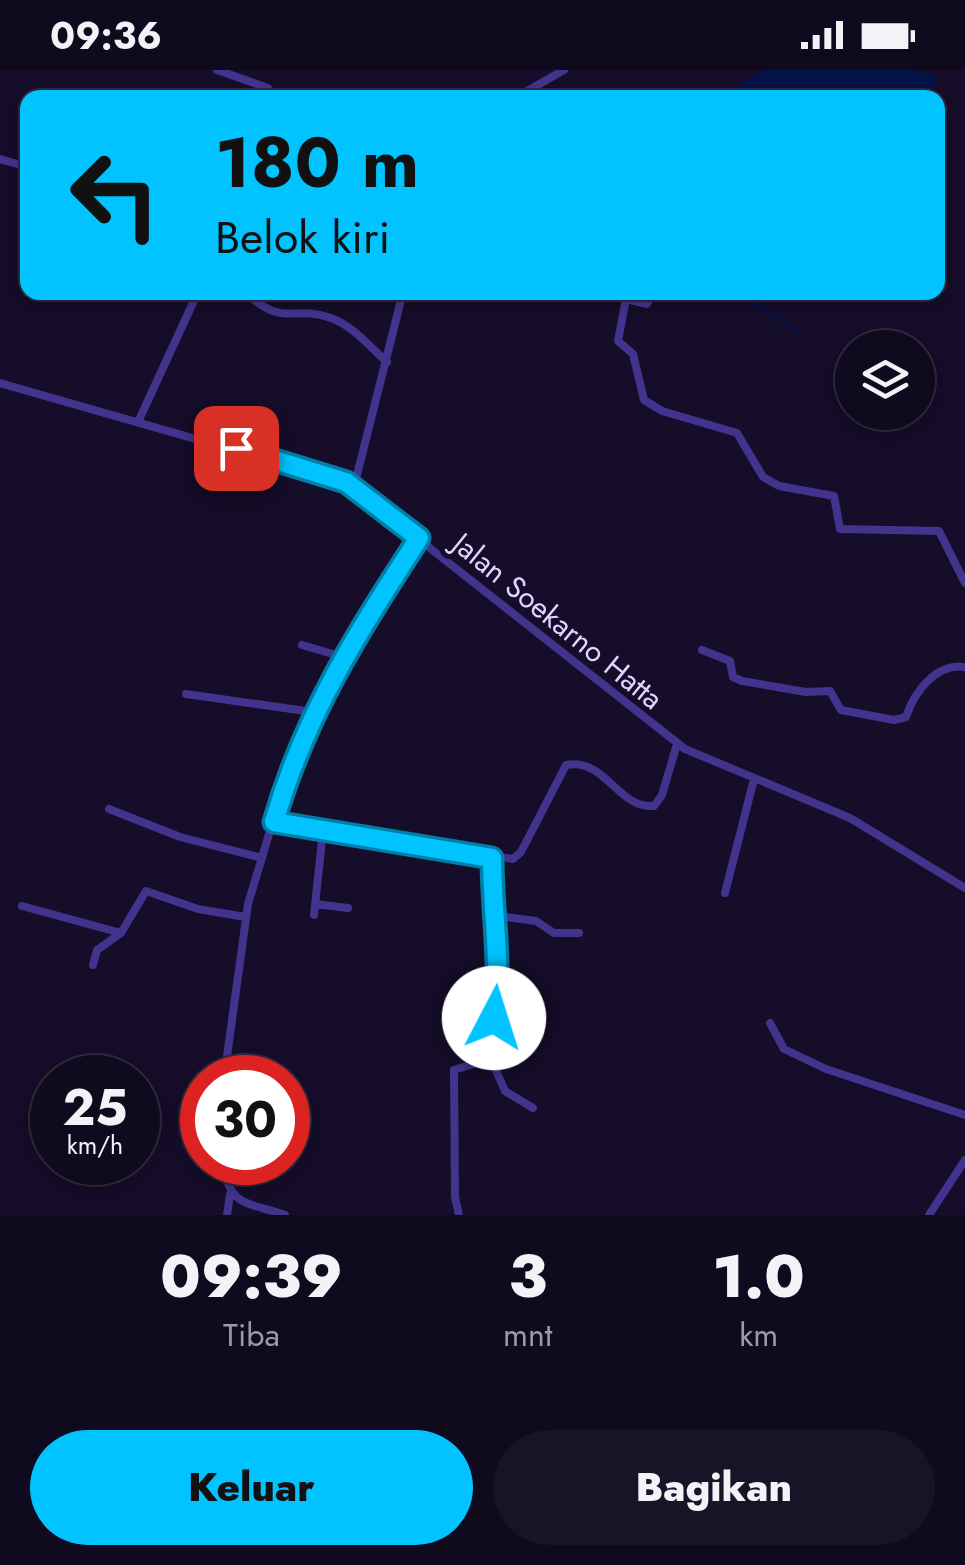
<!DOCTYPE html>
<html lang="id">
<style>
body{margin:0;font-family:Jost,sans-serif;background:#191328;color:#f1f3f6;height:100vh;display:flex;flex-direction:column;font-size:38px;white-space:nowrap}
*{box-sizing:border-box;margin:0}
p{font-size:32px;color:#9c9aa4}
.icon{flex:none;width:55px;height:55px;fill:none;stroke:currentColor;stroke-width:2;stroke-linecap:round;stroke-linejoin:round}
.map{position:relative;height:1145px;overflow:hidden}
.details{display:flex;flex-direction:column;background:#100a1f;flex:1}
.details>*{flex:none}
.guide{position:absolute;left:20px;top:20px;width:925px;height:210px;border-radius:20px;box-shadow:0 5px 15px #0003,0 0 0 2px #302b3d;background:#01c3ff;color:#111;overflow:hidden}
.tools{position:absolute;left:835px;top:260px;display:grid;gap:20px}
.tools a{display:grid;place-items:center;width:100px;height:100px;border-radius:50%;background:#100a1f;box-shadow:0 5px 15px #0003,0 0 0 2px #302b3d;font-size:50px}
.speed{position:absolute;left:30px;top:985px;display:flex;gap:20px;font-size:50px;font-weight:700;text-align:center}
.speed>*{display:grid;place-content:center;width:130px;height:130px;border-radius:50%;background:#100a1f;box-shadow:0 5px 15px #0003,0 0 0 2px #302b3d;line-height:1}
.speed small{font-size:25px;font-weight:400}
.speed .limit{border:15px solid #d22;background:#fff;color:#111}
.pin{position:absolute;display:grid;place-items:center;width:85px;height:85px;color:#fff;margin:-42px;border-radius:20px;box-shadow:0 5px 15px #0006}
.me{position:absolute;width:110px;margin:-55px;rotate:5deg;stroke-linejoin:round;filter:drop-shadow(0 0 8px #0008)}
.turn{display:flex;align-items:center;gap:35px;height:210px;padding:0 30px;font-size:45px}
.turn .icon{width:130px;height:130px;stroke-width:2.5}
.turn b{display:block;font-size:70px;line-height:85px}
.eta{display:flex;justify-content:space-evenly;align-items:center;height:170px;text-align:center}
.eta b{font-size:60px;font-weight:800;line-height:70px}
.primary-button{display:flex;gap:20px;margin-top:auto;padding:20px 30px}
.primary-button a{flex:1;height:115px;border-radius:60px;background:#01c3ff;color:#111;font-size:40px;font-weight:800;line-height:115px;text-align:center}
.primary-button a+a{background:#191328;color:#f1f3f6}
.status{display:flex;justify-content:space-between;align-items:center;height:70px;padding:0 50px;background:#100a1f;direction:ltr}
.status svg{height:28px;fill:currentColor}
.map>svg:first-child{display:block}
</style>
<div class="status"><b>09:36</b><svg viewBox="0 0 49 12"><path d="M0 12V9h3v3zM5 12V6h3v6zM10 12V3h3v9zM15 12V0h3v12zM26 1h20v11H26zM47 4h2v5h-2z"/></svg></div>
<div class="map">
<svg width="965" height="1145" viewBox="0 0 965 1145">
<rect width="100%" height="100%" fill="#150d29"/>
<path fill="#04144a" d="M 766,0 L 912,0 L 937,8 L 933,18 L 920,27 L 768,27 L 726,22 Z"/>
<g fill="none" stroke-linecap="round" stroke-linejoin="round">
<path stroke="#04144a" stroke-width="2.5" d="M 737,222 L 802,264"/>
<path stroke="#42338d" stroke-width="8" d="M 217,0 L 268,18 L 273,28
M 515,28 L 564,0
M 0,89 L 28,97
M 245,222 C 285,259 291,234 331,248 C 353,256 370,277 387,292
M 608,222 L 626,229 L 618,271 L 633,284 L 644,330 L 662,341 L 737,363 L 763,407 L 779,416 L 834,426 L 840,459 L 939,461 L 965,513
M 626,229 L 647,234 L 652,222
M 0,313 L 346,412 L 685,679 L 850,748 L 965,818
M 138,352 L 198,222
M 354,417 L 403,222
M 302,575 L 343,587
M 702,580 L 730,591 L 733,607 L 742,611 L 806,622 L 830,621 L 841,640 L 894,650 L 906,647 C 914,622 936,593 965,597
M 186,624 L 313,642
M 109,739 L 180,767 L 262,788
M 274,753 L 513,789 L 521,782 L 566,695 C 605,687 618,739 654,736 L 662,725 L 677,674
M 493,788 C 492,851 507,912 483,971 L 505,1021 L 533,1038
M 725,823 L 754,709
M 315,834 L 348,838
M 22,836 L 121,863 L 146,821 L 198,839 L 245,847
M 314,845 L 323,761
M 492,845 L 536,851 L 554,863 L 579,863
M 93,895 L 97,880 L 121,863
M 770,953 L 784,979 L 826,999 L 965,1045
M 224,1008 L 248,834 L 291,691 L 334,601 L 419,468
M 222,1092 C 231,1139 246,1131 285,1145
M 227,1145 L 230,1124
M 459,1145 L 455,1127 L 454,1000 L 489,989
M 929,1145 L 965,1090"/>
</g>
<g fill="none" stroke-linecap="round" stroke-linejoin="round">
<g stroke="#017fa6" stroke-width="25">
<path id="route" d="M 236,378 L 346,412 L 419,468 C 358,562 305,644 274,752 L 492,788 C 492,842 502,895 494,948"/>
</g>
<use href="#route" stroke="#01c3ff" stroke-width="18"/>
</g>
<g text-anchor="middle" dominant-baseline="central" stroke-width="10" stroke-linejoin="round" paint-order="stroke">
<g font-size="30" fill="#dfd5ff" stroke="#150d29">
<text transform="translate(558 551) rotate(39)">Jalan Soekarno Hatta</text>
</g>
</g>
</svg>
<div class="tools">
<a><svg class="icon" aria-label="layers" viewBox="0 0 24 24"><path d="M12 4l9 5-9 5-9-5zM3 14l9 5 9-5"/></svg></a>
</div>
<div class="speed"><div>25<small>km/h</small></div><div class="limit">30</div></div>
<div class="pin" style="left:236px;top:378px;background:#d93025"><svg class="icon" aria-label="arrive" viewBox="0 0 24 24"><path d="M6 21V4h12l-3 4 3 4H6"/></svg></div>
<svg class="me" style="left:494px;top:948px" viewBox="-20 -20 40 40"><circle r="19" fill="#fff"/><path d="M0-13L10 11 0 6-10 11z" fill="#01c3ff"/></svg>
<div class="guide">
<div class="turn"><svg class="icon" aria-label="left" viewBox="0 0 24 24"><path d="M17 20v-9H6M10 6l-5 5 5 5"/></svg><div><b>180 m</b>Belok kiri</div></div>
</div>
</div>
<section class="details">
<div class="eta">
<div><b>09:39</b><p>Tiba</p></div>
<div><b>3</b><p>mnt</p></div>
<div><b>1.0</b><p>km</p></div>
</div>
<div class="primary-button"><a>Keluar</a><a>Bagikan</a></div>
</section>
